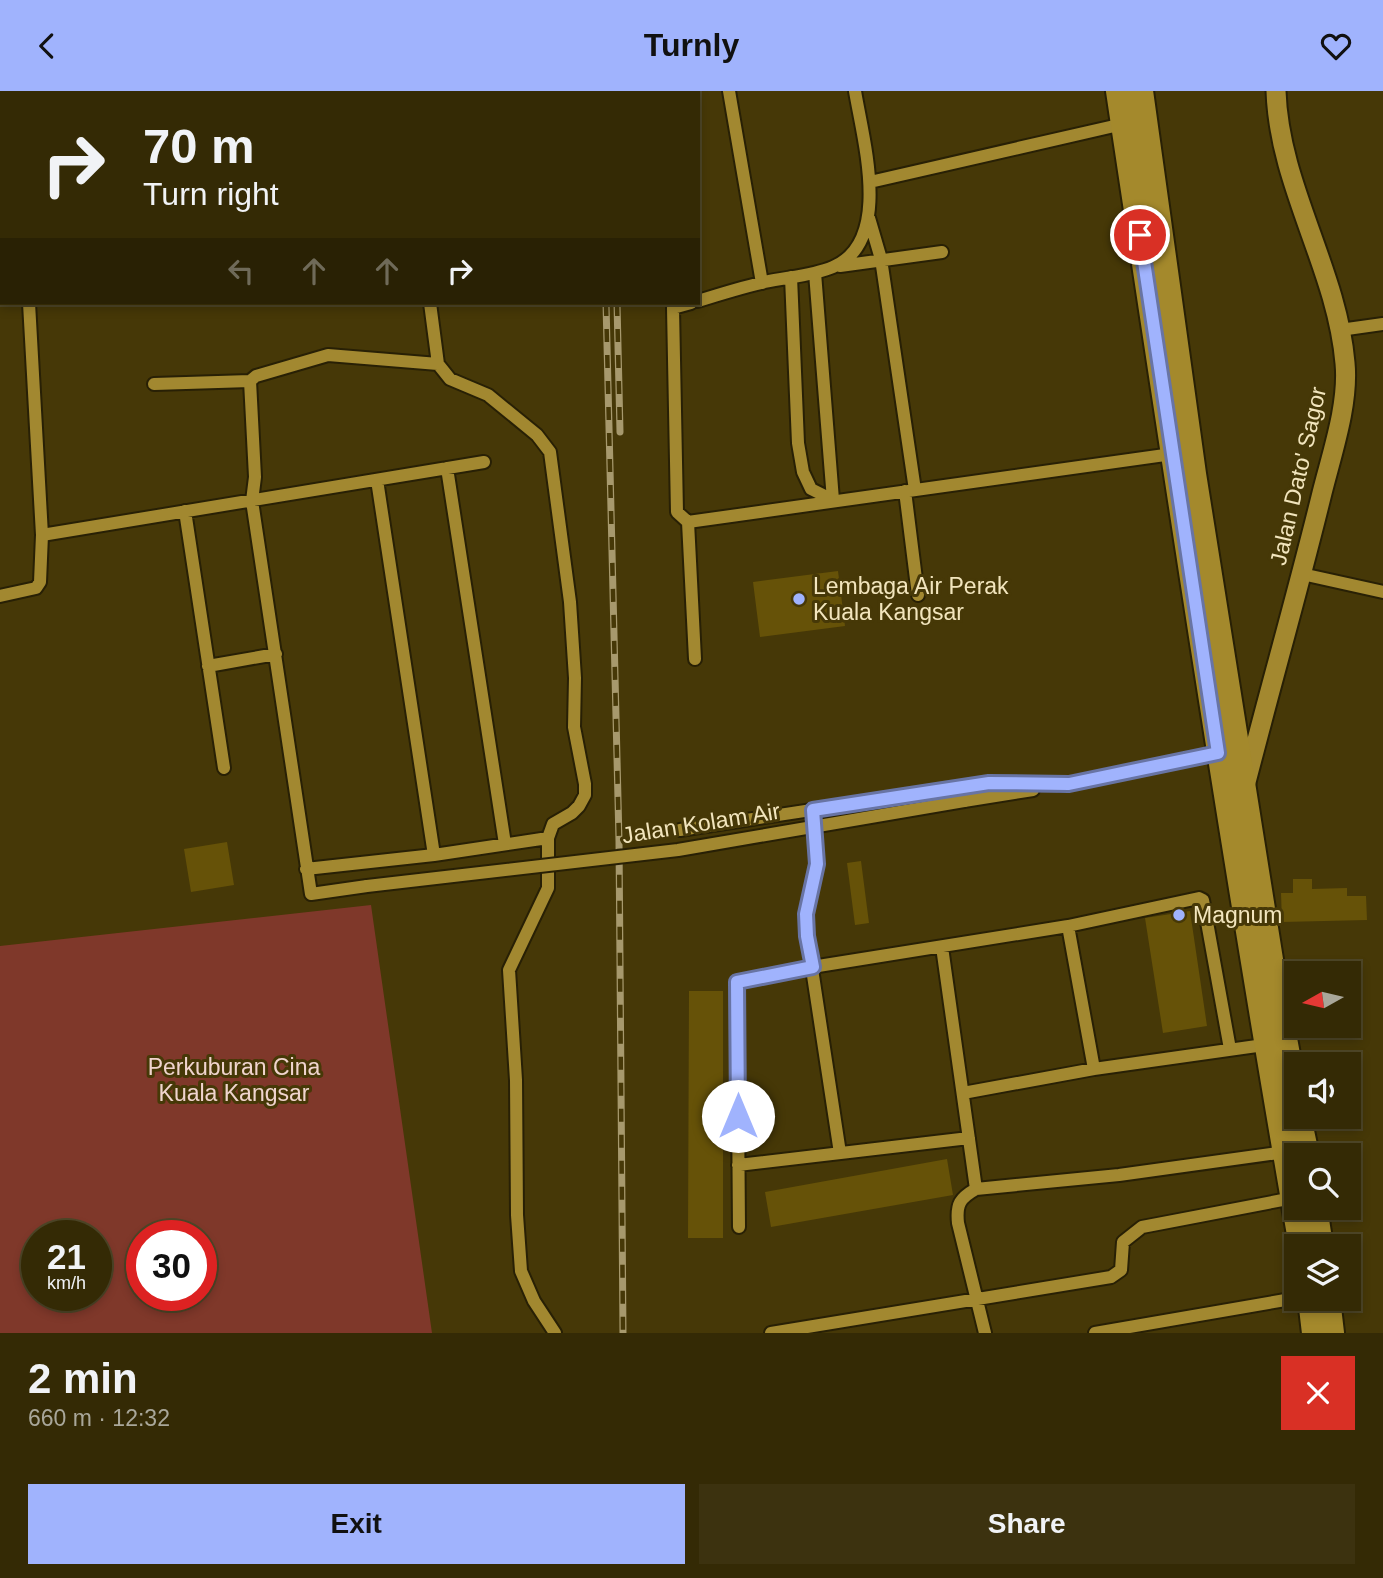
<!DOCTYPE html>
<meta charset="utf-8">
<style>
body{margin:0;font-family:Arial,sans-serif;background:#3c320f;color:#f1f3f6;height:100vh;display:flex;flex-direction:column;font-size:26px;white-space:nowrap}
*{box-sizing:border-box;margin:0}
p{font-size:23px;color:#a9a79a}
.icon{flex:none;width:38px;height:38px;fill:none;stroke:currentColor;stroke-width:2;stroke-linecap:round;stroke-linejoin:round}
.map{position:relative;height:1242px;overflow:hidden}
.side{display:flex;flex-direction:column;background:#342a05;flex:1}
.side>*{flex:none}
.top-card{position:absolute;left:0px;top:0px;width:700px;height:214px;box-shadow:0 4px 10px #0003,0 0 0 2px #4e4627;background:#342a05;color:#f1f3f6;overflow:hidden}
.needle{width:46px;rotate:262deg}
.tools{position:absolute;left:1284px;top:870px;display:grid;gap:14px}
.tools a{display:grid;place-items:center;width:77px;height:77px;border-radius:0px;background:#342a05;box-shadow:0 4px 10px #0003,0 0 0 2px #4e4627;font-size:35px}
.speed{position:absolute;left:21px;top:1129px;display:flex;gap:14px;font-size:35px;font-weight:700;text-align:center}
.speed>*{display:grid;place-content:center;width:91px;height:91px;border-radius:50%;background:#342a05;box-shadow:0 4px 10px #0003,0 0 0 2px #4e4627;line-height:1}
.speed small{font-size:18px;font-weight:400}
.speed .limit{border:10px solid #d22;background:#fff;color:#111}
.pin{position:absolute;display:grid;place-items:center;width:60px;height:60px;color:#fff;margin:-30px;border:4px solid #fff;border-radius:50%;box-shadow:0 2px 7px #0007}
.me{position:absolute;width:77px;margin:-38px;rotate:0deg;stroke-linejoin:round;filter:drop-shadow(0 0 5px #0008)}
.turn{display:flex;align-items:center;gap:24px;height:147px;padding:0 28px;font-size:32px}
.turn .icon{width:91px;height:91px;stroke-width:2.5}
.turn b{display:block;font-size:49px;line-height:60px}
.lanes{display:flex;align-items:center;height:66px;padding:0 28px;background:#0003;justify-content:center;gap:35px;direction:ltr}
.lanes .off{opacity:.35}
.round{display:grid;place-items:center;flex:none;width:74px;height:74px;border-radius:0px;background:#3c320f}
.overview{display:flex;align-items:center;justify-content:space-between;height:119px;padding:0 28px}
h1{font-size:42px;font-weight:700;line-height:52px}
.cta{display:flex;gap:14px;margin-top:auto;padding:14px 28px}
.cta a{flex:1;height:80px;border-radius:0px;background:#a0b3fd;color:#111;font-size:28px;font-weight:700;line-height:80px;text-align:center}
.cta a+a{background:#3c320f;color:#f1f3f6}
header{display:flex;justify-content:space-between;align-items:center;height:91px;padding:0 28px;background:#a0b3fd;color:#111;font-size:32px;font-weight:700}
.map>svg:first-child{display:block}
</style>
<header><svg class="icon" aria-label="back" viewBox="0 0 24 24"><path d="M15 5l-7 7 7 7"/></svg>Turnly<svg class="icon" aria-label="heart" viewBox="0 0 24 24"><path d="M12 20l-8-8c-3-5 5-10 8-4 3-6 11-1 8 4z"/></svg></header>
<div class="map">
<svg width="1383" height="1242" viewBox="0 0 1383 1242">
<rect width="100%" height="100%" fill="#463807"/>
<path fill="#7f382a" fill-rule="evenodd" d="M 371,814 L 432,1242 L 0,1242 L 0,855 ZM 37,1144 L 96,1144 L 96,1204 L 37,1204 ZM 142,1144 L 201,1144 L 201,1204 L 142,1204 Z"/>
<path fill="#665208" d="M 838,480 L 845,535 L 760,546 L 753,491 Z
M 227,751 L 234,794 L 191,801 L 184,758 Z
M 861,770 L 869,832 L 855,834 L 847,772 Z
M 1293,788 L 1312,788 L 1312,798 L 1347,797 L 1347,805 L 1366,805 L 1367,829 L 1282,831 L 1281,802 L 1293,802 Z
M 1190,820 L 1207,935 L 1163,942 L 1145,827 Z
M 689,900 L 723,900 L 723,1147 L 688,1147 Z
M 947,1068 L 953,1104 L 771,1136 L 765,1101 Z"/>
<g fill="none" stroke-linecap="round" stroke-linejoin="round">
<g stroke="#282005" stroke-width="16">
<path id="street" d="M 18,0 L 18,2
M 345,0 L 347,2
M 729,0 L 762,192
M 392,2 L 392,0
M 870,91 L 1123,33
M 869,127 L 881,168 L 915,399
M 840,175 L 942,161
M 815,182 L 833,409
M 791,186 L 798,352 L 803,381 L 811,398 L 833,409
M 698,210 C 720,203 743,196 765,191 C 787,186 812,185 833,176 C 893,151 863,49 855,0
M 29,212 L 42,444 L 484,371
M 691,212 L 673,217 L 677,421 L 688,431 L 1172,363
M 1340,239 L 1383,233
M 438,273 L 450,288 L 488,304 L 537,344 L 550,361 L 570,511 L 575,587 L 574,636 L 585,693 L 585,704 L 579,715 L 572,722 L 553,733 L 548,747 L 548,797 L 509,879 L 516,989 L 517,1124 L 521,1180 L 534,1210 L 555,1242
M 154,293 L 250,290
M 447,377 L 505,753
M 377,389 L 434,764
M 905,400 L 918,504
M 185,420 L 224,677
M 688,431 L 695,568
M 1302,483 L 1383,501
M 0,505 L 36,497 L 40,491 L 42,444
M 208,575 L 276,563
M 1061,694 L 1218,662
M 964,710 L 1033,699
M 813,727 L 817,773 L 806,823 L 807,845 L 840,1062
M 680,739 L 989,692 L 1069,693
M 306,778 L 434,764 L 548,747
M 367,795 L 311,803 L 252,410 L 255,386 L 250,290 L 256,285 L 328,264 L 438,273 L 430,212
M 1068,835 L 1094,978
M 942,856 L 976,1098
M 963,1002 L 1094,978 L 1271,953
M 738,1074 L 969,1047
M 739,1136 L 737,891 L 812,876 L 1068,835 L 1199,807 L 1203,809 L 1230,958
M 771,1242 L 1111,1186 L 1121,1179 L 1123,1151 L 1142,1136 L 1293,1107
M 985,1242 L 958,1132 C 956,1113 960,1107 976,1098 L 1119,1084 L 1285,1061
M 1095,1242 L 1297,1207"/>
</g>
<g stroke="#282005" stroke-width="23">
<path id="secondary" d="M 1245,695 C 1270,597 1298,500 1322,402 C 1332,362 1349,313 1345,272 C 1337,178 1279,95 1276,0"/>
</g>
<g stroke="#282005" stroke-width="28">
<path id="highway" d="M 1118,0 C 1176,386 1234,771 1301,1155
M 1141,0 L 1194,383 L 1275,894 L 1297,1012
M 1299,1026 L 1307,1064
M 1315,1116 L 1321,1155
M 1310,1208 L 1314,1242
M 1328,1208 L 1332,1242"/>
</g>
<use href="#street" stroke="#a28830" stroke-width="12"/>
<use href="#secondary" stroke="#a3882f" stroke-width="19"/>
<use href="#highway" stroke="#a4892c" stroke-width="24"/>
<g stroke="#a7996d" stroke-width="7">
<path id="rail" d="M 601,0 L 601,2
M 612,0 L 612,2
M 606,212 L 619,750 L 623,1242
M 617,212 L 620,341"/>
</g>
<use href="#rail" stroke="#463807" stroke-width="4.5" stroke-dasharray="13" stroke-linecap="butt"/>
<g stroke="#282005" stroke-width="16" stroke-linecap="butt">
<path id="street-bridge" d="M 367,795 L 678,759 L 964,710"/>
</g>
<use href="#street-bridge" stroke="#a28830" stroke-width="12"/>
</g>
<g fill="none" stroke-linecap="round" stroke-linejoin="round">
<g stroke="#6874a4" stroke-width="18">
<path id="route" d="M 738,1025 L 737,891 L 813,876 L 807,845 L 806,823 L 817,773 L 813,719 L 989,692 L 1069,693 L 1218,662 L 1140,144"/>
</g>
<use href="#route" stroke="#a0b3fd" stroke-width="12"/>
</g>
<g fill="#a0b3fd" stroke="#463807" stroke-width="2.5">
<circle cx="799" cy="508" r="7"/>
<circle cx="1179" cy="824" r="7"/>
</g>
<g text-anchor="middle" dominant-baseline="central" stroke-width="6" stroke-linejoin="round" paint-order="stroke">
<g font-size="23" fill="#f2e5bd" stroke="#463807">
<text transform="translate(1298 385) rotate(-77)">Jalan Dato' Sagor</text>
<text transform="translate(701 732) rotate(-9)">Jalan Kolam Air</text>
</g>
<g font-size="23" fill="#f2e5bd" stroke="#463807" text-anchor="start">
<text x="813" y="495">Lembaga Air Perak<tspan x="813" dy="26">Kuala Kangsar</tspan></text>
<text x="1193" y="824">Magnum</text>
</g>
<g font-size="23" fill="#f0d4ce" stroke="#463807">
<text x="234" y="976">Perkuburan Cina<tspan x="234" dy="26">Kuala Kangsar</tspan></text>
</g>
</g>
</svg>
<div class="tools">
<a><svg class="needle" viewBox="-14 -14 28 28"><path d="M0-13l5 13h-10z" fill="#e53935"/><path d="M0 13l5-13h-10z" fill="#a9a79a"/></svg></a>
<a><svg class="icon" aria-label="sound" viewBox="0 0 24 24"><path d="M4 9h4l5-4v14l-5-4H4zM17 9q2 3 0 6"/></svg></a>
<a><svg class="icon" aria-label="search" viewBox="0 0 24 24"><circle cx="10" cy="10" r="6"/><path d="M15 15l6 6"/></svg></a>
<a><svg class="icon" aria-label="layers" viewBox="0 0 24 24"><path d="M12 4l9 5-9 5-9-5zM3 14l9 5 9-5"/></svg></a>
</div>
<div class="speed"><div>21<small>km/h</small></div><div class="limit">30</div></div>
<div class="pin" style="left:1140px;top:144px;background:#d93025"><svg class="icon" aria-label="arrive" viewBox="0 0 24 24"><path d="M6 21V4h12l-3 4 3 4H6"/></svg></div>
<svg class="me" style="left:738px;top:1025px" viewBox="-20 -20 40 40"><circle r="19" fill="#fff"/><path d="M0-13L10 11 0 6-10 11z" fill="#a0b3fd"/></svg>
<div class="top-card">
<div class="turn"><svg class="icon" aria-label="right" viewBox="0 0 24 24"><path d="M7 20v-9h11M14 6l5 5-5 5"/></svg><div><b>70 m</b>Turn right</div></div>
<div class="lanes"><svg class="icon off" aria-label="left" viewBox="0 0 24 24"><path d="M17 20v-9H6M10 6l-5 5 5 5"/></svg><svg class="icon off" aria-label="ahead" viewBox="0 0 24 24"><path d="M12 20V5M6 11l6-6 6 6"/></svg><svg class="icon off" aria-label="ahead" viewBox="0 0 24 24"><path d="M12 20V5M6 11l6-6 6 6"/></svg><svg class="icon" aria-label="right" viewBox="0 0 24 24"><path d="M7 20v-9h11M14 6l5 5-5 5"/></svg></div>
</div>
</div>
<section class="side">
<div class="overview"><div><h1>2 min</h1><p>660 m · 12:32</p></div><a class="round" style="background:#d93025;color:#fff"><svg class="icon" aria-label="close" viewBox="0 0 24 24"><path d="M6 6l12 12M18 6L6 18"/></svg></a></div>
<div class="cta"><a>Exit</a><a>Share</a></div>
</section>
